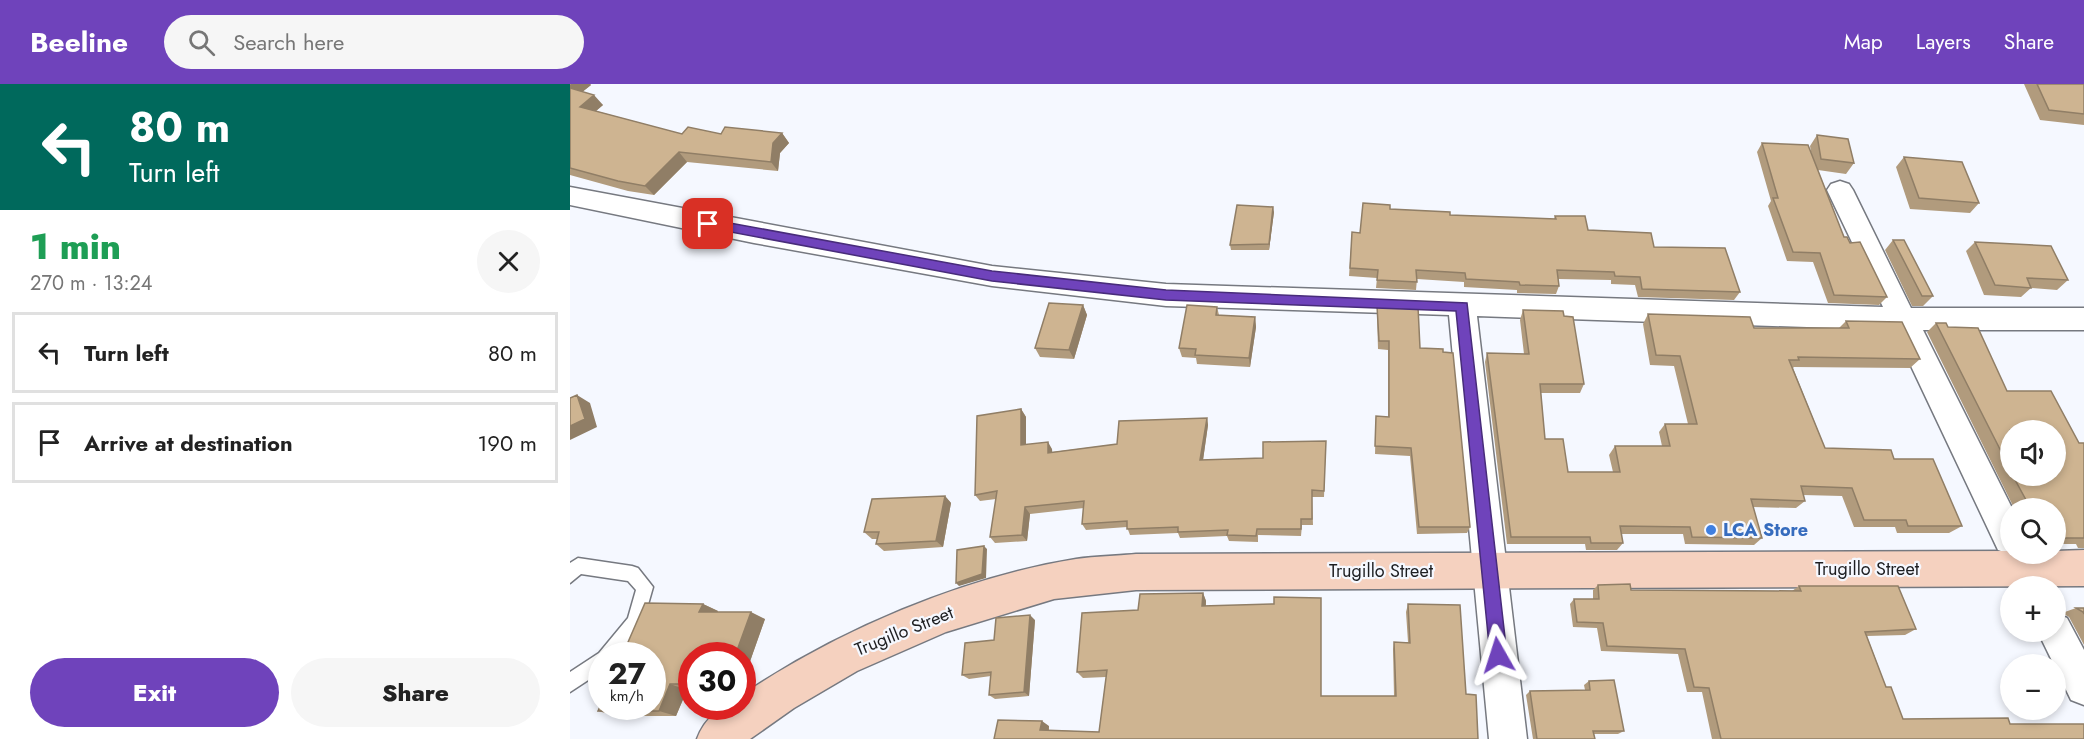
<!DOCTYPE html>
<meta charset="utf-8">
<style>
body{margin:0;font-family:Jost,sans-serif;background:#f6f6f6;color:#222;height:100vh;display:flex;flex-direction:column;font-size:22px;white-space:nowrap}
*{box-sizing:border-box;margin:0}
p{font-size:20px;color:#767676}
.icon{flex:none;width:33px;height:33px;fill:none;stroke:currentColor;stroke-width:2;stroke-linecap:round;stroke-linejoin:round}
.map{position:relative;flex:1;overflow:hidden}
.drawer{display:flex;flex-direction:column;background:#fff;width:570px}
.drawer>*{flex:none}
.hud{background:#00695c;color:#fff;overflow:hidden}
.controls{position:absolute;left:1430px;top:336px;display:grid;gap:12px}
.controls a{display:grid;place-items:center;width:66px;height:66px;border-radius:50%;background:#fff;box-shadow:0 3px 9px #0003;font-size:30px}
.speed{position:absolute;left:18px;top:558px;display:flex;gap:12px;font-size:30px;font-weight:700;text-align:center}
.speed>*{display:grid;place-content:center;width:78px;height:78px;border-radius:50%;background:#fff;box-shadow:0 3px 9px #0003;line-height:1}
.speed small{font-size:15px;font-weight:400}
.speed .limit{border:9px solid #d22;background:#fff;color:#111}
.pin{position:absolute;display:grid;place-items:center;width:51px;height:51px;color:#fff;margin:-26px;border-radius:12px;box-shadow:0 3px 9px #0006}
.me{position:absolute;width:66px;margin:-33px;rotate:354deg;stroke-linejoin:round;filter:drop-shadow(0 0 4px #0008)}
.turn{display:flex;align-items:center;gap:21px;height:126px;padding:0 30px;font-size:27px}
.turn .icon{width:78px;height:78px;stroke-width:2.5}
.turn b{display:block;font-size:42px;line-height:51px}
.round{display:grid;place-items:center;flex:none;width:63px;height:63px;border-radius:32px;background:#f6f6f6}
.summary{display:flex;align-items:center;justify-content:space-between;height:102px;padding:0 30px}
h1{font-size:36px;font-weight:800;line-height:45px;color:#1e9e55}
.cta{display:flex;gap:12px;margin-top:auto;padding:12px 30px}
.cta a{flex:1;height:69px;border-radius:36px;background:#6f43bb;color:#fff;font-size:24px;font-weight:800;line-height:69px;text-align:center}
.cta a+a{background:#f6f6f6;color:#222}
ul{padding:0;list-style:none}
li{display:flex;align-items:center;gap:18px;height:81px;margin:0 12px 9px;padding:0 18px;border:3px solid #e0e0e0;border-radius:0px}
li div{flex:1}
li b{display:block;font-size:22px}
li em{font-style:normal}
header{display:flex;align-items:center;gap:36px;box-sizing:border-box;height:84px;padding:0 30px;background:#6f43bb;color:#fff}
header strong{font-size:28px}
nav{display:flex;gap:33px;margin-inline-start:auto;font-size:21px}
.search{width:420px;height:54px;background:#f6f6f6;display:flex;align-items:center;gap:15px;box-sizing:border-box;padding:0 21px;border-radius:33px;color:#767676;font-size:22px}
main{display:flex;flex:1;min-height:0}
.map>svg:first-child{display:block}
</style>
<header>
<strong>Beeline</strong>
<div class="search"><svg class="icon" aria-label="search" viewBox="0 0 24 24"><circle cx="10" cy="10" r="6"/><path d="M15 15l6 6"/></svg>Search here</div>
<nav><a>Map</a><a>Layers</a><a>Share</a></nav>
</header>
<main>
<section class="drawer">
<div class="hud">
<div class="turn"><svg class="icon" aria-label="left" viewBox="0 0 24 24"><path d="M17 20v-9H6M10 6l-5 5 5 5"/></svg><div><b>80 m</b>Turn left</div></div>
</div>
<div class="summary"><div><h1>1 min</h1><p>270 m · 13:24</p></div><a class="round"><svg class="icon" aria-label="close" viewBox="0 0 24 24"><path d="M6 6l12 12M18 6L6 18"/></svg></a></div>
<ul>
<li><svg class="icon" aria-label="left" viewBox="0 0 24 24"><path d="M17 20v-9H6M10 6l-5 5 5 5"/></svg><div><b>Turn left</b></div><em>80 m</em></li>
<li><svg class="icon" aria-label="arrive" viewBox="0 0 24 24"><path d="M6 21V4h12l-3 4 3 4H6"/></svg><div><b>Arrive at destination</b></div><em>190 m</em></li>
</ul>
<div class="cta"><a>Exit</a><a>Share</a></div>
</section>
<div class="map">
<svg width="1514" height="655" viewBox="0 0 1514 655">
<rect width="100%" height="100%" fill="#f5f8ff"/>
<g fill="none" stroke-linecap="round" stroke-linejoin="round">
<g stroke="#767980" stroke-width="3">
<path id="lane" d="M 8,474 L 62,482 L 68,484 L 83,503 L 71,545 L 48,572 L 32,572 L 32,587 L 0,608 L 0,588 L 29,569 L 58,534 L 66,506 L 58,497 L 11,490 L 0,499 L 0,479 Z"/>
</g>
<g stroke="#767980" stroke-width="3">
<path id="street" d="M 1270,97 L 1279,100 L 1283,106 L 1341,224 L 1514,224 L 1514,246 L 1353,246 L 1442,424 L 1440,470 L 1442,470 L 1440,470 L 1428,466 L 1324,246 L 907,232 L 957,655 L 919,655 L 879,231 L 596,222 L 422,202 L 184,159 L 0,121 L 0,103 L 422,182 L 596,200 L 1313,223 L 1257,106 L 1261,100 Z
M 1485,529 L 1497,534 L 1514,566 L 1514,621 L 1501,616 L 1468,548 L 1485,548 Z"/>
</g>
<g stroke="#767980" stroke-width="3">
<path id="secondary" d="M 1514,466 L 1514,502 L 566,506 L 484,515 L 376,548 L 287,587 L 224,624 L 180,655 L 127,655 C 135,634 149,622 172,622 L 172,611 C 267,547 393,493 506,475 C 526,472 546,472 566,470 L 1440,467 L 1440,470 L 1485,470 L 1485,467 Z"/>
</g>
<use href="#lane" fill="#fff" fill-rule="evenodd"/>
<use href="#street" fill="#fff" fill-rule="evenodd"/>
<use href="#secondary" fill="#f5d1bf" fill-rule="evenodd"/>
</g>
<path fill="#b19b7d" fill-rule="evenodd" d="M 0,0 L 20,0 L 21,1 L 12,8 L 33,21 L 26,27 L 112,50 L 212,49 L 219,59 L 210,69 L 208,87 L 117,78 L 84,111 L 58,107 L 0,91 Z
M 1454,0 L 1514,0 L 1514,41 L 1470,36 Z
M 1247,51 L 1284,79 L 1276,90 L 1248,86 L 1274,153 L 1280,159 L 1317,213 L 1309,221 L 1258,219 L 1243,178 L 1217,177 L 1198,122 L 1201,117 L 1187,68 L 1192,59 L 1242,73 L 1240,62 Z
M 1334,73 L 1409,119 L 1400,129 L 1340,125 L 1326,83 Z
M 820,125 L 880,131 L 984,135 L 985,132 L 1018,146 L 1084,163 L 1170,208 L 1164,216 L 1068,213 L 1065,201 L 1041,200 L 1041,196 L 988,195 L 989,202 L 986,210 L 947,209 L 947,206 L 894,203 L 894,198 L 847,195 L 846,206 L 806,204 L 807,194 L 779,192 L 782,148 L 790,149 Z
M 704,128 L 699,166 L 661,166 L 660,161 Z
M 1323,156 L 1363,212 L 1353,222 L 1342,222 L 1315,166 Z
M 1405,158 L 1498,196 L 1487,206 L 1461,204 L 1451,213 L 1414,211 L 1396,167 Z
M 513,221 L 517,231 L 504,275 L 470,273 L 465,264 Z
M 807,222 L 850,264 L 900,443 L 897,449 L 847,450 L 840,372 L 805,370 L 806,332 L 818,333 L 818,266 L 808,265 L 807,231 Z
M 647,223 L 649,231 L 685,233 L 686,243 L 680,283 L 627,280 L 626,274 L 612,273 L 609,264 Z
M 953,226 L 994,232 L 1014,300 L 1010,309 L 971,309 L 975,355 L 998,388 L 1043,388 L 1039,371 L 1045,362 L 1092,362 L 1089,348 L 1095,340 L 1118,340 L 1104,282 L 1080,281 L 1073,240 L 1078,230 L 1184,244 L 1269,244 L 1276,237 L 1350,275 L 1340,284 L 1224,283 L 1223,284 L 1255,364 L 1324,375 L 1392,442 L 1379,449 L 1327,449 L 1325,443 L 1284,443 L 1272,412 L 1233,411 L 1235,417 L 1226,424 L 1183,423 L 1192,454 L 1184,461 L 1115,460 L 1113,450 L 1051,450 L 1053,459 L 1047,466 L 1016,466 L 1015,460 L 937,460 L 915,278 L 917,269 L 954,270 L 950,236 Z
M 1366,239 L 1378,243 L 1437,307 L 1509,359 L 1514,359 L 1514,464 L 1508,464 L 1506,460 L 1485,460 L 1485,424 L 1444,424 L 1357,248 ZM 1440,346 L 1485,392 L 1440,392 Z
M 451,325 L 456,333 L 456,361 L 482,365 L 482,368 L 547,360 L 637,334 L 638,341 L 633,376 L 693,374 L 756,357 L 754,413 L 742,413 L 743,441 L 732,441 L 731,452 L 688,451 L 688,458 L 659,457 L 657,452 L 610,454 L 608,449 L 560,451 L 557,443 L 516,446 L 512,440 L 514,424 L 460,430 L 457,457 L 425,459 L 420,453 L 426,415 L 410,417 L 405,411 Z
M 375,412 L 381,419 L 373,463 L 314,467 L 306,460 L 307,455 L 302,455 L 294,448 Z
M 1028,501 L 1061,506 L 1222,507 L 1229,502 L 1346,545 L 1335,551 L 1297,552 L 1316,603 L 1333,635 L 1440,640 L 1514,655 L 1142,655 L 1132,608 L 1117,608 L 1108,570 L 1031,567 L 1027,544 L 1003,543 L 1000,520 L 1004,515 L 1023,515 L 1023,506 Z
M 633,509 L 636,517 L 636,522 L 751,612 L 824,612 L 823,565 L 824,558 L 838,558 L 836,528 L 838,520 L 896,610 L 908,655 L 424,655 L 479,642 L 479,646 L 529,648 L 536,593 L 513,594 L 507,588 L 568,526 Z
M 133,520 L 148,527 L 147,528 L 195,535 L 172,600 L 172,572 L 122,572 L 122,606 L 117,606 L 106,632 L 46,632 L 28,627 Z
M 1506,524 L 1514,524 L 1514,561 L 1499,533 L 1492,529 Z
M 465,536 L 459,612 L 425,615 L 419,611 L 421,592 L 399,595 L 392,591 L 424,556 Z
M 1019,597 L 1054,647 L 1048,650 L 1024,650 L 1025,655 L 963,655 L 956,611 L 960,607 L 1015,606 L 1014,601 Z"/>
<path fill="#907e66" d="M 1,0 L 20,0 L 21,1 L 6,13 L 0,7 L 0,1 Z
M 24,11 L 33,21 L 20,32 L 10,23 Z
M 212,49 L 219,59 L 210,69 L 208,87 L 201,78 L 203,59 Z
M 109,68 L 117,78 L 84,111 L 75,102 Z
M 703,123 L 704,128 L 699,166 L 699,160 Z
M 513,221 L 517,231 L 504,275 L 499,266 Z
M 685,233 L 686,243 L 680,283 L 679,274 Z
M 7,311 L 20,319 L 27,343 L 0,356 L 0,342 Z
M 451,325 L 456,333 L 456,369 L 451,361 Z
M 637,334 L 638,341 L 632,383 L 630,376 Z
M 478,358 L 482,365 L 483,376 L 478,369 Z
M 375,412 L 381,419 L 373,463 L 366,457 Z
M 455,423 L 460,430 L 457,457 L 452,451 Z
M 414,462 L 417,465 L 416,494 L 389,502 L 386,499 Z
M 633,509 L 636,517 L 635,530 L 632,522 Z
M 133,520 L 148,527 L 144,535 L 129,528 Z
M 181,528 L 195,535 L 172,600 L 172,572 L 165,572 Z
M 460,531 L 465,536 L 459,612 L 454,608 Z
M 100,600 L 117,606 L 106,632 L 89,627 Z
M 472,637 L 479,642 L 478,651 L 470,646 Z"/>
<path fill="#ceb491" stroke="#907e66" stroke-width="1.5" d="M 1467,0 L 1514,0 L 1514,30 L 1479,26 Z
M 0,4 L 24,11 L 10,23 L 112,50 L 118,43 L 151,50 L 155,43 L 212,49 L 203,59 L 201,78 L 109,68 L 75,102 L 48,97 L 0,84 Z
M 1247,51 L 1278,55 L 1284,79 L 1251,75 Z
M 1192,59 L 1238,61 L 1274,153 L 1277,153 L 1280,159 L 1290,158 L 1317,213 L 1264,211 L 1250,169 L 1223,168 L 1203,114 L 1208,114 Z
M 1334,73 L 1392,78 L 1409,119 L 1349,114 Z
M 793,119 L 820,121 L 820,125 L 880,128 L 880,131 L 986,135 L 985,132 L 1015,132 L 1018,146 L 1081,149 L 1084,163 L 1155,164 L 1170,208 L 1072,205 L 1070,193 L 1045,192 L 1044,188 L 987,186 L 989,202 L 950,201 L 949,198 L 896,195 L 895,189 L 846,186 L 847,198 L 807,196 L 808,186 L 780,184 L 782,148 L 790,149 Z
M 667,121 L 703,123 L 699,160 L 660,161 Z
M 1323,156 L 1334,156 L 1363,212 L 1352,212 Z
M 1405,158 L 1481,162 L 1498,196 L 1457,194 L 1461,204 L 1425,201 Z
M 479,219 L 513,221 L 499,266 L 465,264 Z
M 617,221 L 647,223 L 646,231 L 685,233 L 679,274 L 625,271 L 626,265 L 609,264 Z
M 807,222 L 848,223 L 850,264 L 873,265 L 873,268 L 883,269 L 900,443 L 849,443 L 841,364 L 805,362 L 806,332 L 819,333 L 819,257 L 809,257 Z
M 953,226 L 993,227 L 994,232 L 1003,233 L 1014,300 L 970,300 L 975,355 L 993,355 L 998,388 L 1050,388 L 1045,362 L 1100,362 L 1095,340 L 1127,340 L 1110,272 L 1086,271 L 1078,230 L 1180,233 L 1184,244 L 1279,244 L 1276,237 L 1332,238 L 1350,275 L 1228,273 L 1229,276 L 1219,276 L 1255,364 L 1321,366 L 1324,375 L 1363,375 L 1392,442 L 1338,442 L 1336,436 L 1294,436 L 1282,404 L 1231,402 L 1235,417 L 1181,415 L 1192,454 L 1122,453 L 1120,443 L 1050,442 L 1053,459 L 1021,459 L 1020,453 L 941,453 L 917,269 L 959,270 Z
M 1366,239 L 1376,239 L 1378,243 L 1408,244 L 1437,307 L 1481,307 L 1509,359 L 1514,359 L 1514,454 L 1485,454 L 1485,424 L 1456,424 L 1456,416 L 1443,392 L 1485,392 L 1485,346 L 1440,346 L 1440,385 Z
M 7,311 L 15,335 L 0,342 L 0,314 Z
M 451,325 L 451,361 L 478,358 L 478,369 L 547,360 L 549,337 L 637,334 L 630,376 L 693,374 L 693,358 L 756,357 L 754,407 L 742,406 L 742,435 L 731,435 L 731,445 L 687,445 L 686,452 L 657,451 L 658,446 L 608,448 L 608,443 L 557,445 L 557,437 L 512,440 L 514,417 L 455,423 L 452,451 L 420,453 L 427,407 L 405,411 L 407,332 Z
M 375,412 L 366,457 L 306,460 L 309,448 L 294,448 L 302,415 Z
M 414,462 L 412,490 L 386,499 L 387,466 Z
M 1060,500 L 1061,506 L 1231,507 L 1229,502 L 1328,502 L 1346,545 L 1295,548 L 1316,603 L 1321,603 L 1333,635 L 1438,634 L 1440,640 L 1514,640 L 1514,655 L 1151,655 L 1139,604 L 1124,603 L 1115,565 L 1037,562 L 1033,539 L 1007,538 L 1004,515 L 1029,515 L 1028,501 Z
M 633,509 L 632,522 L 704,520 L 704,513 L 751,514 L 751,612 L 826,612 L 824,558 L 840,559 L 838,520 L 890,521 L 896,610 L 906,611 L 908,655 L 424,655 L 428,636 L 472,637 L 470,646 L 529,648 L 537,586 L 507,588 L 512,529 L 568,526 L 570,510 Z
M 75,519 L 133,520 L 129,528 L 181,528 L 165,572 L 122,572 L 122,600 L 100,600 L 89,627 L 28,627 L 32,618 L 32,622 L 82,622 L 82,572 L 52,572 Z
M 1506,524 L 1514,524 L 1514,530 L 1513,528 Z
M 460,531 L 454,608 L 419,611 L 421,588 L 392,591 L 395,559 L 424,556 L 426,534 Z
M 1044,596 L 1054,647 L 1023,647 L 1025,655 L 967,655 L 960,607 L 1020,606 L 1019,597 Z"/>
<path fill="#6f43bb" stroke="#482c7a" stroke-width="1.5" d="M 138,135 L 422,187 L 596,206 L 897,219 L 937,571 L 934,576 L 928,579 L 923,576 L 920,571 L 886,227 L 596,216 L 422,197 L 134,143 L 134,137 Z"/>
<circle fill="#3f7fe0" stroke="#f5f8ff" stroke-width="2" cx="1141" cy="446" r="6"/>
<g text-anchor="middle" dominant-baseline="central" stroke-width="4.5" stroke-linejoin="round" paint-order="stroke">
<g font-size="18" font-weight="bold" fill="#366cbe" stroke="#f5f8ff" text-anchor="start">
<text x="1153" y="446">LCA Store</text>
</g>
<g font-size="18" fill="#1d1e21" stroke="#f5f8ff">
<text x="1297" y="485">Trugillo Street</text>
<text x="811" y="487">Trugillo Street</text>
<text transform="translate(334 547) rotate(-22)">Trugillo Street</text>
</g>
</g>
</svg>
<div class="controls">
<a><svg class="icon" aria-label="sound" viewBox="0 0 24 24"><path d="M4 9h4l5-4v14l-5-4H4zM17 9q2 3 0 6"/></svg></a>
<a><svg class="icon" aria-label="search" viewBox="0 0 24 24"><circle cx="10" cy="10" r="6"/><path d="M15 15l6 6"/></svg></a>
<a>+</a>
<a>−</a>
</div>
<div class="speed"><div>27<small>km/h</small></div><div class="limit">30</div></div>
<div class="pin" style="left:138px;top:140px;background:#d93025"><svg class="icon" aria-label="arrive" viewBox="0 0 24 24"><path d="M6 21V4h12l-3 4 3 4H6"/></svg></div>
<svg class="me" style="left:928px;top:571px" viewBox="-20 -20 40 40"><path d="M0-17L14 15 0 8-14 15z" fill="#6f43bb" stroke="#fff" stroke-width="4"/></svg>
</div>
</main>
